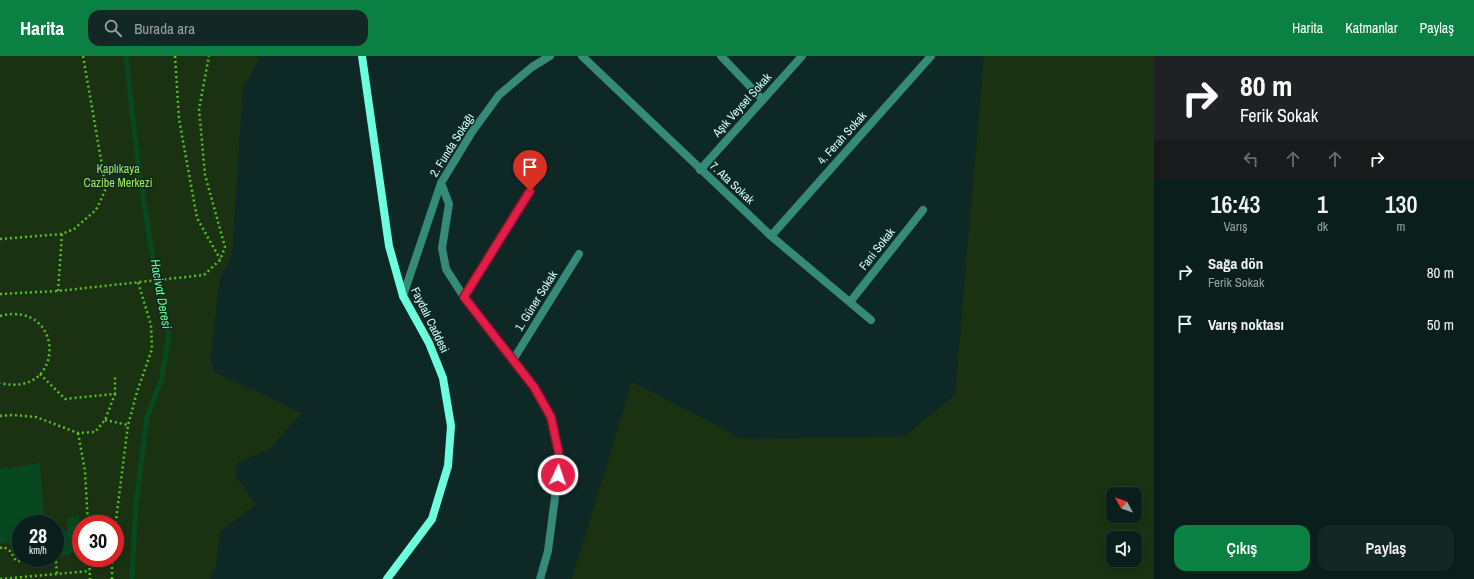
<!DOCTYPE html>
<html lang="tr">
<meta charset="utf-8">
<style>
body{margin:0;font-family:"Archivo Narrow",sans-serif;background:#132725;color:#f1f3f6;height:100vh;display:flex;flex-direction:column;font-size:15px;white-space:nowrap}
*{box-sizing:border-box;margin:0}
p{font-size:13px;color:#99a2a3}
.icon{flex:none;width:22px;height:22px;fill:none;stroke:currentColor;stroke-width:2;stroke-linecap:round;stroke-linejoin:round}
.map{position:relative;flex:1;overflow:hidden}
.sheet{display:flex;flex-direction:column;background:#0a1e1c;width:320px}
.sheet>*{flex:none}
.guide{background:#202124;color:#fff;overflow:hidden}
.needle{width:26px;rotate:310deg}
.controls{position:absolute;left:1106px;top:431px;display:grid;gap:8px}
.controls a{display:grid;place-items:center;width:36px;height:36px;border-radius:8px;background:#0a1e1c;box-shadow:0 2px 6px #0003,0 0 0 1px #2a3c3b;font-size:20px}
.speed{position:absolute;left:12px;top:459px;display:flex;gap:8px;font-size:20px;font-weight:700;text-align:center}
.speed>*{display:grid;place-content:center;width:52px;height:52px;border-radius:50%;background:#0a1e1c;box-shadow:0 2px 6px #0003,0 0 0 1px #2a3c3b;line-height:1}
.speed small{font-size:10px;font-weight:400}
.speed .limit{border:6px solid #d22;background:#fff;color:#111}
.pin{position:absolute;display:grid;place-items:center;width:34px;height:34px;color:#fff;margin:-41px -17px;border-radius:50% 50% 50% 0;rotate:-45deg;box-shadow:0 0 4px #0007}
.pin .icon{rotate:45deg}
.me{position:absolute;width:44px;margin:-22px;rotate:3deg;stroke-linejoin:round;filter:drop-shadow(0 0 3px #0008)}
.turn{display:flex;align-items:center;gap:14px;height:84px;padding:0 20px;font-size:18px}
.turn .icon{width:52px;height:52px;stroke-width:2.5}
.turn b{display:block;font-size:28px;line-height:34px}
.lanes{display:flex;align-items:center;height:38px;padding:0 20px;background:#0003;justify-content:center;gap:20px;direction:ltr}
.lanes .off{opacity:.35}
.eta{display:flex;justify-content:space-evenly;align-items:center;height:68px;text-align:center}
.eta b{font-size:24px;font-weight:600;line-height:28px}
.primary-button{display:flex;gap:8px;margin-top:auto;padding:8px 20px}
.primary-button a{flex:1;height:46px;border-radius:12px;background:#0b8043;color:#fff;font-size:16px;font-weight:600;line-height:46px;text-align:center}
.primary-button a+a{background:#132725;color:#f1f3f6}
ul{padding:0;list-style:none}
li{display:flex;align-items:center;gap:12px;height:52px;padding:0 20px}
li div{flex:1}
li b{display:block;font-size:15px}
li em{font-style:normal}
header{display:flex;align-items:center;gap:24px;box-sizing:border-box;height:56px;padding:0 20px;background:#0b8043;color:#fff}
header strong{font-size:19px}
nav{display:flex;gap:22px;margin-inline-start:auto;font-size:14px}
.search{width:280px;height:36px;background:#132725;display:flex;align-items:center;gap:10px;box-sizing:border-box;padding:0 14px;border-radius:12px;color:#99a2a3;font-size:15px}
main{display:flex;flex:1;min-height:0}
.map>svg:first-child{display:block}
</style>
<header>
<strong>Harita</strong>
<div class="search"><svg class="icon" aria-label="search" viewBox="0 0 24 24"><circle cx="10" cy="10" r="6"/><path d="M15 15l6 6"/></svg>Burada ara</div>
<nav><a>Harita</a><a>Katmanlar</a><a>Paylaş</a></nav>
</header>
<main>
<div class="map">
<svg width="1154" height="523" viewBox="0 0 1154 523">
<rect width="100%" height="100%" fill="#0e2826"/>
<path fill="#1a3211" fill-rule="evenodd" d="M 0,0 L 257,0 L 259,4 L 243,32 L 232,200 L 220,222 L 210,304 L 215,316 L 301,357 L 269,394 L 238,406 L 235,419 L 256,448 L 220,476 L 216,512 L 209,523 L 0,523 ZM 21,468 L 55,468 L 55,502 L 21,502 ZM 81,468 L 115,468 L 115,502 L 81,502 Z
M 984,0 L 1154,0 L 1154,523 L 572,523 L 632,326 L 742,383 L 905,380 L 955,339 ZM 1113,438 L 1135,438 L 1135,460 L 1113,460 ZM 1113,482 L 1135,482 L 1135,504 L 1113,504 Z"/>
<path fill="#074820" d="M 40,407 L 45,468 L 21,468 L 21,502 L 14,500 L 10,488 L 5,486 L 0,488 L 0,413 Z
M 79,460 L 81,487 C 73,497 66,504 52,502 L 55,502 L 55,476 L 68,475 L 67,462 Z"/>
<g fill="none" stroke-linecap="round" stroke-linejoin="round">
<path stroke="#074820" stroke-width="5" d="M 126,0 L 138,107 L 152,197 L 169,280 L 162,321 L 147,362 L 136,448 L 132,523"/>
<path stroke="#57c028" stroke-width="2.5" stroke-dasharray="2 3" stroke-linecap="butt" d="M 175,0 L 179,63 L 197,162 L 220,203
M 0,183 L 62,178 L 74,173 L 96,154 L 105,135 L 103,115 L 83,0
M 58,235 L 62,178
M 0,238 L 58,235 L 204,219 L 220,204 L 225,191 L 205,119 L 199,53 L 209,0
M 0,260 C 65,243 67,343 0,327
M 40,318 L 65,343 L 115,338 L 115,320
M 0,360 L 13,359 L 36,361 L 78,377 L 95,376 L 105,364 L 115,338
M 105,364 L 128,369
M 78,377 L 85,415 L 88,468
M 115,472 L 128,369 L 137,336 L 152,293 L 151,269 L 138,226
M 0,492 L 4,491 L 10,495 L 16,505 L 24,505 L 27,502
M 41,502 L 56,506 L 57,518
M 89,502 L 90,523
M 0,523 L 90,515
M 112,523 L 112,502"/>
<path stroke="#368a78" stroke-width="8" d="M 582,0 L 771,180 L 871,264
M 721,0 L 763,44
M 700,114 L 802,0
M 441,127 L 449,148 L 442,192 L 446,213 L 464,241 L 534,331 L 551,361 L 560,403 L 548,495 L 540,523
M 771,180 L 931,0
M 403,240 L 441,127 L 472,76 L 499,39 L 532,11 L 550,0
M 464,241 L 530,135
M 850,246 L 923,154
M 513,304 L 579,198"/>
<path stroke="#6cffde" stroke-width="8" d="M 362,0 L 389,190 L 403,240 L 429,287 L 443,322 L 451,370 L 448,410 L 432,463 L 387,523"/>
</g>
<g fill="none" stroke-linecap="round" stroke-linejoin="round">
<g stroke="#92132f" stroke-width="10">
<path id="route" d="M 530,135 L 464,241 L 534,331 L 551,361 L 560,403 L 558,419"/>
</g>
<use href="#route" stroke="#e11d48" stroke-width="7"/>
</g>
<g text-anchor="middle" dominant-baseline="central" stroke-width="3" stroke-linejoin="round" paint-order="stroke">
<g font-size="12" fill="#d5fff9" stroke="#0e2826">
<text transform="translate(742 49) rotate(-48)">Aşık Veysel Sokak</text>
<text transform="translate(842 82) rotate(-48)">4. Ferah Sokak</text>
<text transform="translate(452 89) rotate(-58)">2. Funda Sokağı</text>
<text transform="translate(732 127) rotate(43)">7. Ata Sokak</text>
<text transform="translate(877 193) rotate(-52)">Fani Sokak</text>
<text transform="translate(536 245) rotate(-58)">1. Güner Sokak</text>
<text transform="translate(430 264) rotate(64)">Faydalı Caddesi</text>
</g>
<g font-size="12" fill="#a0e759" stroke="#0e2826">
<text x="118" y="113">Kaplıkaya<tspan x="118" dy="14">Cazibe Merkezi</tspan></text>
</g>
<g font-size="13" font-style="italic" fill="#63ff84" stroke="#0e2826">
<text transform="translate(161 238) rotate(80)">Hacivat Deresi</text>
</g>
</g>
</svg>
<div class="controls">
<a><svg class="needle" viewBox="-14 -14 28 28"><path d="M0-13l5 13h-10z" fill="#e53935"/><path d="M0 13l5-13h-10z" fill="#99a2a3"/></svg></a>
<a><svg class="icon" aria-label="sound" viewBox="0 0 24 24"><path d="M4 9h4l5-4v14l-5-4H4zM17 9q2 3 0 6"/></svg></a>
</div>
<div class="speed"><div>28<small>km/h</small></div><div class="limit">30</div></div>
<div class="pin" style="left:530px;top:135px;background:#d93025"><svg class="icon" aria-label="arrive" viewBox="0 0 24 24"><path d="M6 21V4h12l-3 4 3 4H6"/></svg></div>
<svg class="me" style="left:558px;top:419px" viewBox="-20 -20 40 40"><circle r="17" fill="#e11d48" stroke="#fff" stroke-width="3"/><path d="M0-11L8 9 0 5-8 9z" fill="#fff"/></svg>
</div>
<section class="sheet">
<div class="guide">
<div class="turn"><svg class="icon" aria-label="right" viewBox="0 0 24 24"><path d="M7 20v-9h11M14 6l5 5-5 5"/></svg><div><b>80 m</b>Ferik Sokak</div></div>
<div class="lanes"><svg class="icon off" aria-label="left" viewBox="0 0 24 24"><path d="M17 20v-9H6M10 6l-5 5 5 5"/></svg><svg class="icon off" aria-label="ahead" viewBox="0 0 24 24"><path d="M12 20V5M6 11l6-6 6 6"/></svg><svg class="icon off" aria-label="ahead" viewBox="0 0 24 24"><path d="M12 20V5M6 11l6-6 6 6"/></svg><svg class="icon" aria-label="right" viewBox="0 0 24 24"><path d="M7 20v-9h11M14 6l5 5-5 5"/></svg></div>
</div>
<div class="eta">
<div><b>16:43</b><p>Varış</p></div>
<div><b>1</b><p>dk</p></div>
<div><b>130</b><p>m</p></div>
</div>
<ul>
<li><svg class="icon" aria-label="right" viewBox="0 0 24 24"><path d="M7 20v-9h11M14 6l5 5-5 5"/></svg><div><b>Sağa dön</b><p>Ferik Sokak</p></div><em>80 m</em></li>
<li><svg class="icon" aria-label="arrive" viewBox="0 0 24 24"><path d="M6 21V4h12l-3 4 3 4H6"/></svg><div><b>Varış noktası</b></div><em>50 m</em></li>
</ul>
<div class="primary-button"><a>Çıkış</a><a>Paylaş</a></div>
</section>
</main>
